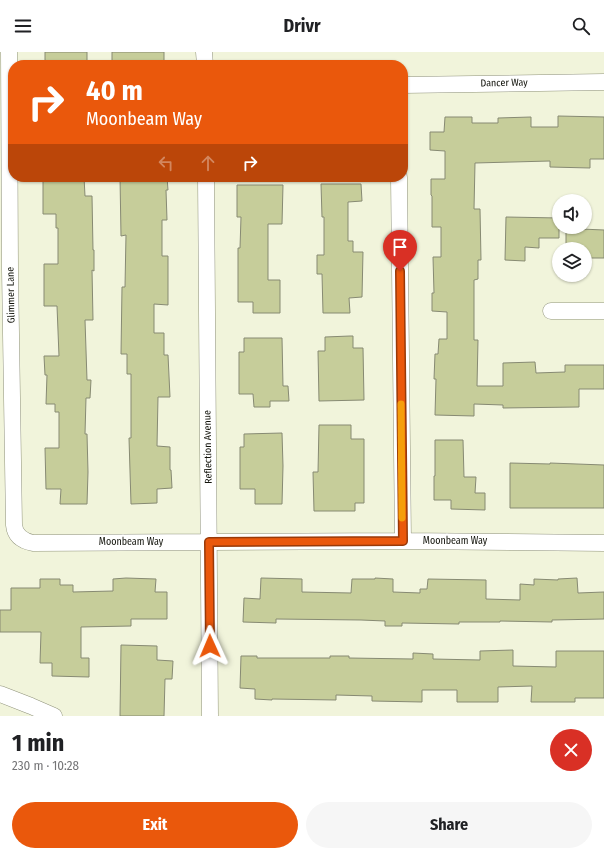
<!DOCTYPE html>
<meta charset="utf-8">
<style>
body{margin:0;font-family:"Fira Sans Condensed",sans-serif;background:#f6f6f6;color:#202124;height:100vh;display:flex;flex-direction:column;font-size:15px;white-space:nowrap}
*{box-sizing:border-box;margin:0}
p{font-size:13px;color:#757577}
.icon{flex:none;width:22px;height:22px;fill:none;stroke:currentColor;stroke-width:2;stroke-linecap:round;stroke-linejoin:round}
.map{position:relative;height:664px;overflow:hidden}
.drawer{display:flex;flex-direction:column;background:#fff;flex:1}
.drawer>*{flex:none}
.top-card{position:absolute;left:8px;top:8px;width:400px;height:122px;border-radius:16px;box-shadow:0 1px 3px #0004;background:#ea580c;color:#fff;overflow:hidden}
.controls{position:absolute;left:552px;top:142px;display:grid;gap:8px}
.controls a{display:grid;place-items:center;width:40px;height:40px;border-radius:50%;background:#fff;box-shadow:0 1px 3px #0004;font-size:20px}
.pin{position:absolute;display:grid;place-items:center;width:34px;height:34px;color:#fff;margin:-41px -17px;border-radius:50% 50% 50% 0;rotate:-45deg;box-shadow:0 0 4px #0007}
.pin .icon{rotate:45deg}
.me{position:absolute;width:44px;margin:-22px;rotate:359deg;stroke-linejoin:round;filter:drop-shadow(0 0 3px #0008)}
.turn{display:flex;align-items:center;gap:14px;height:84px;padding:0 12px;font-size:18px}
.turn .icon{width:52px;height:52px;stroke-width:2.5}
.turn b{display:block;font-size:28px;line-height:34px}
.lanes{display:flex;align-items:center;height:38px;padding:0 12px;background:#0003;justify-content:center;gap:20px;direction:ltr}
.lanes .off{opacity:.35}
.round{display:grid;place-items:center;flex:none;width:42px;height:42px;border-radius:21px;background:#f6f6f6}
.overview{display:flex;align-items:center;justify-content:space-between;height:68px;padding:0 12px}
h1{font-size:24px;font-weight:700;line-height:30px}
.button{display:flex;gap:8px;margin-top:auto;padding:8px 12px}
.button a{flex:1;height:46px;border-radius:24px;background:#ea580c;color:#fff;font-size:16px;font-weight:700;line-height:46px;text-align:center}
.button a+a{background:#f6f6f6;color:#202124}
header{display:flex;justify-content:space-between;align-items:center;height:52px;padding:0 12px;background:#fff;font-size:18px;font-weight:700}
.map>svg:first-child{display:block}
</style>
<header><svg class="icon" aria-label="menu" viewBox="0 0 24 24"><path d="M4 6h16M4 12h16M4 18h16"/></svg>Drivr<svg class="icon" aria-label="search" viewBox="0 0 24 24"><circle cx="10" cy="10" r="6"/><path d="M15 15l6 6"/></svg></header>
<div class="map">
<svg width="604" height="664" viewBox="0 0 604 664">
<rect width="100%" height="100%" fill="#f1f4db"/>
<path fill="#c6cd9a" stroke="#878a73" d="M 45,0 L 87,0 L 87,13 L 45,13 Z
M 112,0 L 164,0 L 164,13 L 112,13 Z
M 558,64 L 604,65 L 604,107 L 590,107 L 590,116 L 550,115 L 550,109 L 475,111 L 474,157 L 480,157 L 481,208 L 478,208 L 478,227 L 474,228 L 474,288 L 478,288 L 477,334 L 503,334 L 503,311 L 535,310 L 536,321 L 565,320 L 565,313 L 604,313 L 604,337 L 579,337 L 579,355 L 503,356 L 503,353 L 474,352 L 474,364 L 435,363 L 436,327 L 434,327 L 435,302 L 438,302 L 439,287 L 447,287 L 447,260 L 432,259 L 432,241 L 434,241 L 433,205 L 441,205 L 441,175 L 432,175 L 432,144 L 431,143 L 431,127 L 445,127 L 445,99 L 430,98 L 430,80 L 444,80 L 445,65 L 472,65 L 472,71 L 498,71 L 498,66 L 531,65 L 531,75 L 558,75 Z
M 43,125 L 84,125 L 85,144 L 92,144 L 93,198 L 94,198 L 94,219 L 92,218 L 93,268 L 85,268 L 87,328 L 91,328 L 90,346 L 86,346 L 85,382 L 87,382 L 88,420 L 87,452 L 60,452 L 61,437 L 46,437 L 45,396 L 59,396 L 59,360 L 55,360 L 55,352 L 46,352 L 47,323 L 45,323 L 44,304 L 59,304 L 57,254 L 44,254 L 44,212 L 58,212 L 58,176 L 56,176 L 56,162 L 43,162 Z
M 120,125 L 167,125 L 168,138 L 166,138 L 167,168 L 162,168 L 162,204 L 168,204 L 168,253 L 154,252 L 154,281 L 164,281 L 164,303 L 168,303 L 170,345 L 158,345 L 157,394 L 170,395 L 170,418 L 171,418 L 172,436 L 157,437 L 157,451 L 131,452 L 129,386 L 131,386 L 131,322 L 127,322 L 127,302 L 121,302 L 122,235 L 125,235 L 126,183 L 121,184 Z
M 321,132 L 361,132 L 362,149 L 348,150 L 348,189 L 353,189 L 353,200 L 363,200 L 362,245 L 349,246 L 350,261 L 323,261 L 322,222 L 317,222 L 317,203 L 324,203 L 324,165 L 322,165 Z
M 237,133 L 283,133 L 282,172 L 268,172 L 268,228 L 280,228 L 280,261 L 253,261 L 253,250 L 238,250 L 238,196 L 240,196 L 241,165 L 237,165 Z
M 506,165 L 559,166 L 559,186 L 539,186 L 539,196 L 525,195 L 525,209 L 505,208 Z
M 566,175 L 581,175 L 581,177 L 604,178 L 604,206 L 585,206 L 585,197 L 566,197 Z
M 350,284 L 353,284 L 353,296 L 363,296 L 364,348 L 319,349 L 318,299 L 325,299 L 325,285 Z
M 244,286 L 282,286 L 283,334 L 288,334 L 289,349 L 270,349 L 270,355 L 254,355 L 253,342 L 239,342 L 239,300 L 244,300 Z
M 319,373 L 351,373 L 351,387 L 364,387 L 364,451 L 355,451 L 355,459 L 314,459 L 313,420 L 318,420 Z
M 282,381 L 283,414 L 282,452 L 255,452 L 255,437 L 240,437 L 240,395 L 244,395 L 244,382 Z
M 435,388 L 463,388 L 464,425 L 476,425 L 475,441 L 485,441 L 485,458 L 451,457 L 451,448 L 434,448 L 434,424 L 435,424 Z
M 510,411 L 550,412 L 550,411 L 604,413 L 604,456 L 510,456 Z
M 126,526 L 156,527 L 155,540 L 167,540 L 167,567 L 131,567 L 131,574 L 81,575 L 81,606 L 89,606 L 89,625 L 52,624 L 52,611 L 40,611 L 41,580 L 0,580 L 0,558 L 11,558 L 11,536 L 40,536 L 40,527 L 60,527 L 60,533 L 73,533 L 73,540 L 113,539 L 113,527 Z
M 261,526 L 302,527 L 302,540 L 351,541 L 352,527 L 375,527 L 375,526 L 393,527 L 393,540 L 420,541 L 420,537 L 427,537 L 428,527 L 486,528 L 486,547 L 520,548 L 520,532 L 534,533 L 534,527 L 558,528 L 558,527 L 577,526 L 578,541 L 604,540 L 604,567 L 552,568 L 552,570 L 500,569 L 500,570 L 459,570 L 459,572 L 402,571 L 402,574 L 385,574 L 385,569 L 361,568 L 276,567 L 276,571 L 243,570 L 244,546 L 260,547 Z
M 121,593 L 157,594 L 157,608 L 173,609 L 172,627 L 165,627 L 164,664 L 120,664 Z
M 513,598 L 513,614 L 556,615 L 556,599 L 604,599 L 604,646 L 575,646 L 575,650 L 531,650 L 532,634 L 498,635 L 498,650 L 457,650 L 457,638 L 422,638 L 422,650 L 372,649 L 372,644 L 336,643 L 336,648 L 272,647 L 272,648 L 255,647 L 255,637 L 240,636 L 241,604 L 257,604 L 257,606 L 330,606 L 330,604 L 349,604 L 349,606 L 413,607 L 413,601 L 433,602 L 433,607 L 480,608 L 480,599 Z"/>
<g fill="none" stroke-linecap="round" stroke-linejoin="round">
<g stroke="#90937c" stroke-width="17">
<path id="street" d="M 9,0 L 10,218 L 14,473 C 15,484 23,489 33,491 L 403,489 L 604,491
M 204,0 L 205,13
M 403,33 L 604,30
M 206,125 L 210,664
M 399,125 L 403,489
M 551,259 L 604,259
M 0,642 L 31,654 L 54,664"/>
</g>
<use href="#street" stroke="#fff" stroke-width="16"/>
</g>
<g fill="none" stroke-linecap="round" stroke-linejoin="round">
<g stroke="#983908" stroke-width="10">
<path id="route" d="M 210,594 L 209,490 L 403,489 L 400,219"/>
</g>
<use href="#route" stroke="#ea580c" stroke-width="7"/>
<path stroke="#f59e0b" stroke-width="7" d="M 401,352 L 402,466"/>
</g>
<g text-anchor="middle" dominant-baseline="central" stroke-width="4" stroke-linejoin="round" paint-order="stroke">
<g font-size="10" fill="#12130b" stroke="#fff">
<text transform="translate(504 31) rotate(-1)">Dancer Way</text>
<text transform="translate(11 243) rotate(-91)">Glimmer Lane</text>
<text transform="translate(208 395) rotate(-91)">Reflection Avenue</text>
<text x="455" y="489">Moonbeam Way</text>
<text x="131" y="490">Moonbeam Way</text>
</g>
</g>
</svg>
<div class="controls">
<a><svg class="icon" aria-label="sound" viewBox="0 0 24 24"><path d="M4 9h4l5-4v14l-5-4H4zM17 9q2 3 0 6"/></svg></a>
<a><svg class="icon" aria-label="layers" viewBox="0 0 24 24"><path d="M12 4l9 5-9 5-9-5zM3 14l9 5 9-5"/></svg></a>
</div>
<div class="pin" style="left:400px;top:219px;background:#d93025"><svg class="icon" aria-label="arrive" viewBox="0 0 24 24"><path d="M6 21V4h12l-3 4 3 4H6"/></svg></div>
<svg class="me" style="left:210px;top:594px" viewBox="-20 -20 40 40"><path d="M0-17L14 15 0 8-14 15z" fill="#ea580c" stroke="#fff" stroke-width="4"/></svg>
<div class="top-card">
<div class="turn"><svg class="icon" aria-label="right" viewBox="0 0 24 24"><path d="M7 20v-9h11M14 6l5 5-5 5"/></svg><div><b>40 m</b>Moonbeam Way</div></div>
<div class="lanes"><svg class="icon off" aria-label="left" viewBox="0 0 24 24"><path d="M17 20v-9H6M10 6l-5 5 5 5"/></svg><svg class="icon off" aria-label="ahead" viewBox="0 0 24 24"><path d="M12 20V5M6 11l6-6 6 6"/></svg><svg class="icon" aria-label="right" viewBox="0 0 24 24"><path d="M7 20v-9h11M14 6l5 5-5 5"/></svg></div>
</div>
</div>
<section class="drawer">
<div class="overview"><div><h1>1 min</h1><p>230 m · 10:28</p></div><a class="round" style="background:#d93025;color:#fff"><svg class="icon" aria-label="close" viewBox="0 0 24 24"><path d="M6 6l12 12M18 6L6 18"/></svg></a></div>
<div class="button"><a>Exit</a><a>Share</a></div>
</section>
